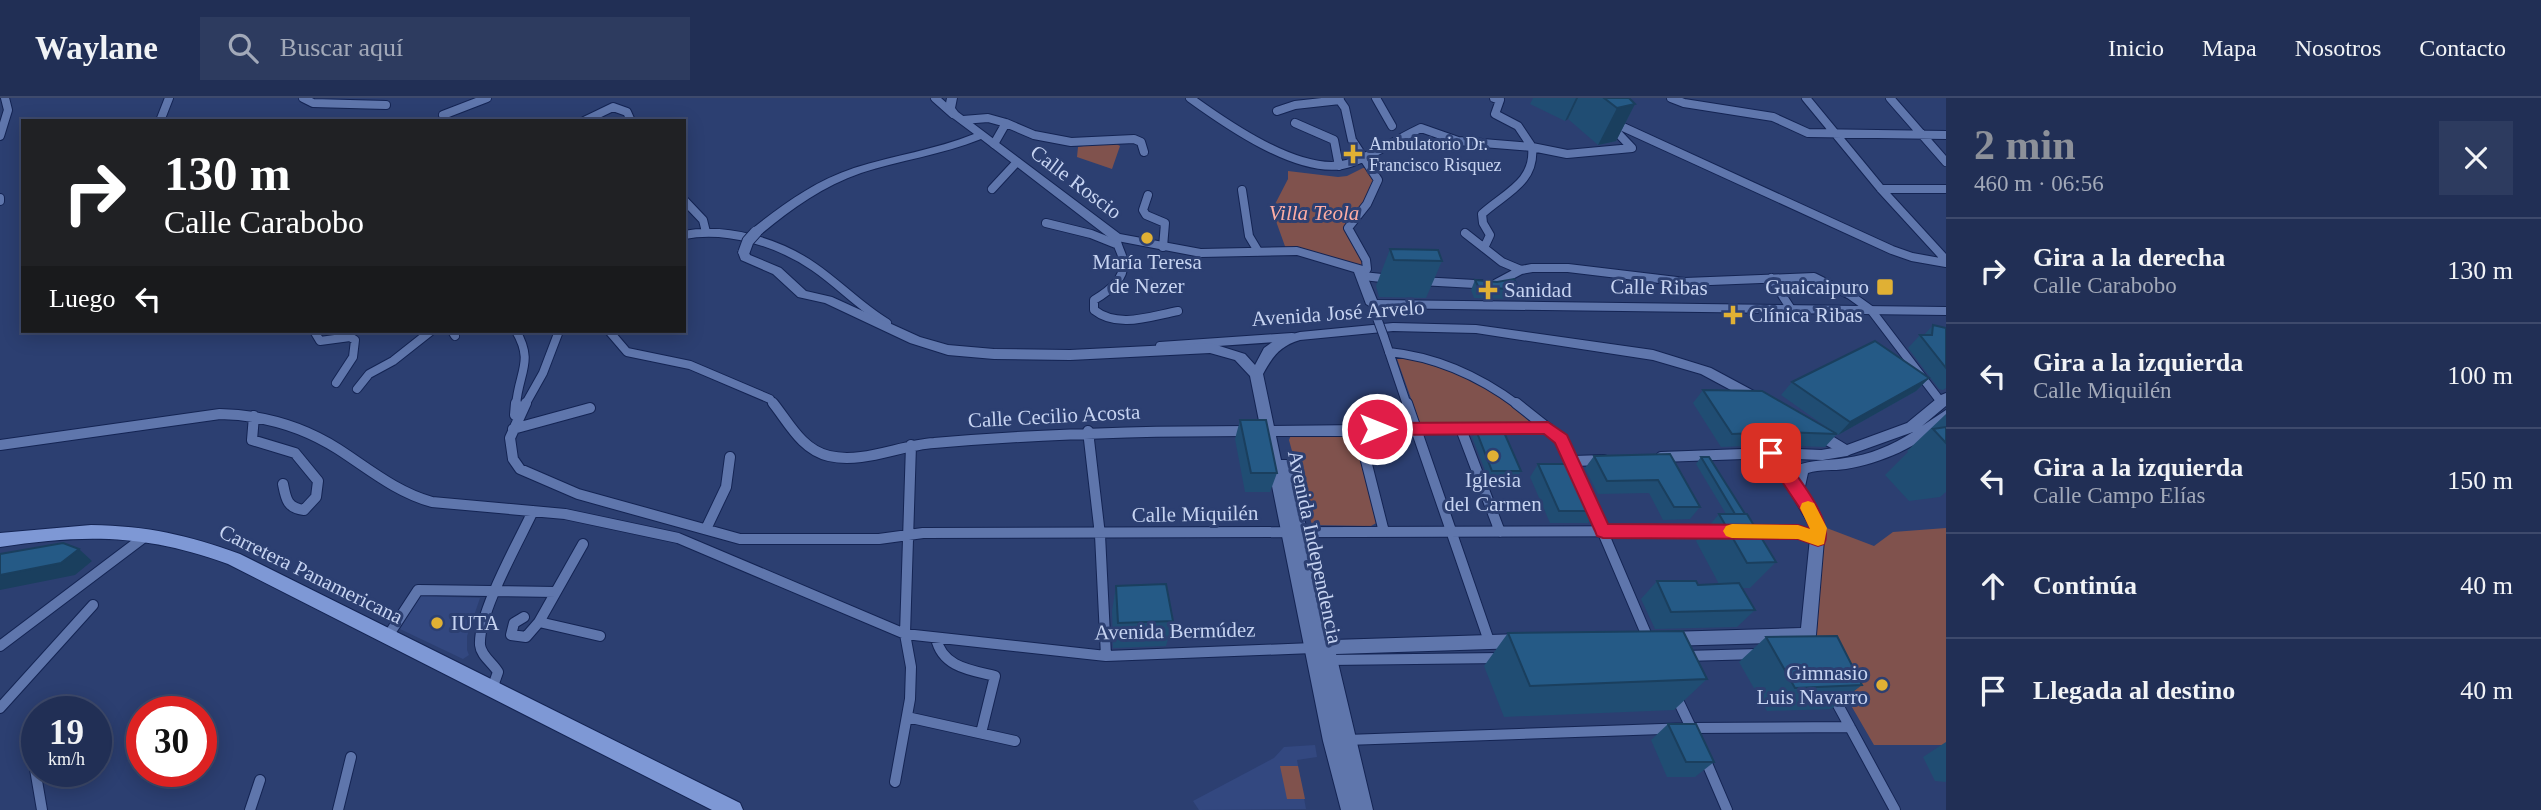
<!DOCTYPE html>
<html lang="es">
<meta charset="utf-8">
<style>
body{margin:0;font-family:Georgia,serif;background:#2d3b5f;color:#f1f3f6;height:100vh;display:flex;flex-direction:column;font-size:26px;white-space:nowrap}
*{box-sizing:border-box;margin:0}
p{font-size:23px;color:#a2a9b9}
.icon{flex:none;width:38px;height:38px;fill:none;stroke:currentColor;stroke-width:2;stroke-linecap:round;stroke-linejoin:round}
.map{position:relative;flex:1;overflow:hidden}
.details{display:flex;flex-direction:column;background:#212f55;width:595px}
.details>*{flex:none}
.banner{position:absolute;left:21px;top:21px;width:665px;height:214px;border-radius:0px;box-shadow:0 4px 18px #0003,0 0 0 2px #3e4a6c;background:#202124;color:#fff;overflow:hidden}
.speed{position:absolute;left:21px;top:598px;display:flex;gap:14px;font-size:35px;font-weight:700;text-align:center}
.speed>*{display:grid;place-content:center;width:91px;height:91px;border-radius:50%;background:#212f55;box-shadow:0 4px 18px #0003,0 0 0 2px #3e4a6c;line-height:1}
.speed small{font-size:18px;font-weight:400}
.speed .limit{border:10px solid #d22;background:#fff;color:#111}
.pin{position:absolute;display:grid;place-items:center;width:60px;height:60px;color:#fff;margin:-30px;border-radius:14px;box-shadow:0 4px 10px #0006}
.me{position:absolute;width:77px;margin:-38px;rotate:90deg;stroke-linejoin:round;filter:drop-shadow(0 0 5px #0008)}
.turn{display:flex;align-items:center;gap:24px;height:147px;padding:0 28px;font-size:32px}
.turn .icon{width:91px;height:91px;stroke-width:2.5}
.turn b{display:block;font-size:49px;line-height:60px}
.then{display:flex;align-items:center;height:66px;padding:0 28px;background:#0003;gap:14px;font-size:26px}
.round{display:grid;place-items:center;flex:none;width:74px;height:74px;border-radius:0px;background:#2d3b5f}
.summary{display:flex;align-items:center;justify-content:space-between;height:119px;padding:0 28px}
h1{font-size:42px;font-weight:700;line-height:52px;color:#8c9099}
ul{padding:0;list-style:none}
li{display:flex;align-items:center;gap:21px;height:105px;padding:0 28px;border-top:2px solid #3e4a6c}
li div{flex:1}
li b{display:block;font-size:26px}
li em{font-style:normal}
header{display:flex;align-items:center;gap:42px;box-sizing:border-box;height:98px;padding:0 35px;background:#212f55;border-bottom:2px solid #3e4a6c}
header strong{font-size:33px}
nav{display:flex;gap:38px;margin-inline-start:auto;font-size:24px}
.search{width:490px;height:63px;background:#2d3b5f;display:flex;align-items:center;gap:18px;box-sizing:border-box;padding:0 24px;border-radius:0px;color:#a2a9b9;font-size:26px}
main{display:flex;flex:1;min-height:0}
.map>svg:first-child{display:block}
</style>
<header>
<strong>Waylane</strong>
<div class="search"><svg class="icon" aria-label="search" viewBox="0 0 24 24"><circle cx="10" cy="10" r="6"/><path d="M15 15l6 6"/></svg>Buscar aquí</div>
<nav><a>Inicio</a><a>Mapa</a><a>Nosotros</a><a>Contacto</a></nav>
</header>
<main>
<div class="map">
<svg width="1946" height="712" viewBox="0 0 1946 712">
<rect width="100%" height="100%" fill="#2c3f71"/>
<path fill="#334880" d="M 420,498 L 480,500 L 467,538 L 467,552 L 469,557 L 463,561 L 400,531 Z
M 1315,647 L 1317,659 L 1297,662 L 1306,711 L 1199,712 L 1193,703 L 1274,660 L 1284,649 Z"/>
<path fill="#80524d" d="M 1111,43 L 1120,48 L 1112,71 L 1077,59 L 1078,49 Z
M 1363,70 L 1374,70 L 1378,82 L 1348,130 L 1367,171 L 1286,151 L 1272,112 L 1288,81 L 1288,73 L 1338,79 L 1347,78 Z
M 1396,258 C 1453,271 1489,286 1532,326 L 1420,326 Z
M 1291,337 L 1353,339 L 1378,424 L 1371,428 L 1312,427 L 1289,342 Z
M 1824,429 L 1874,448 L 1893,434 L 1946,430 L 1946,647 L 1874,647 L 1816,547 Z
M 1280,668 L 1298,668 L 1305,701 L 1287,701 Z"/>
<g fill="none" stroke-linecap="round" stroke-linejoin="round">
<g stroke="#142453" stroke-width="10">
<path id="street-far1" d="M 303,0 L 313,5 L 386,7
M 935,0 L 953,16
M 1190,0 C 1226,26 1296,75 1342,67 C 1362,64 1401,39 1421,30 L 1458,43 L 1532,49
M 1338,0 L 1345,10 L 1352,42 L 1378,82 L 1367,106 L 1348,130 L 1366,162 L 1367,171 L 1363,176
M 1376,0 L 1392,28
M 1494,0 L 1500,2 L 1495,16 L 1518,28 L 1532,49
M 1671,0 L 1684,5 L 1773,19 L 1808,35 L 1946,37
M 1806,0 L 1881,91 L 1946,162
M 1890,0 L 1946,64
M 1277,13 L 1295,7 L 1340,2
M 443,17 L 487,0
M 963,22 L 988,20 L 1006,25
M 160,23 L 169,0
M 584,23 L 613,9 L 627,14 L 631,23
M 1612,24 L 1892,152 L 1912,159 L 1946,165
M 1295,25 L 1334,42 L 1339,68
M 0,38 L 8,12 L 5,0
M 994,46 L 1006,25 L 1034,37 L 1071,44 L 1134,41 L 1141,44 L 1144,54
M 992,91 L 1017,64
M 1881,91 L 1946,91
M 1242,92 L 1249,138 L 1258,153
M 1148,97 L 1143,112 L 1146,117 L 1165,125 L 1163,149
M 0,100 L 0,103
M 684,102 L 703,122 L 706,134
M 1046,125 L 1091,136 L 1116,146
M 1465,135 L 1502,164 L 1521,172
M 684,137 C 727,129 778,144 814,169 C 839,186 860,209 887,225
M 1116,139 C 1117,148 1121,153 1123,161 C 1127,180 1108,194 1094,202 L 1094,212 C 1118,231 1151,218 1178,213
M 1484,150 L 1490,137 L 1483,125 L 1482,116 C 1503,96 1536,85 1532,49 L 1567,56 L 1632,50 L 1612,29
M 1363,178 L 1391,181
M 1771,180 L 1791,211
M 1420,183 L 1493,187 L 1521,172 L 1532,170 L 1568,170 L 1685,184 L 1814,179 L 1850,197 L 1871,212 L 1941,304
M 314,233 L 320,243 L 350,239 L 355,242 L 353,259 L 336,285
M 452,233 L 455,238
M 516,233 C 534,264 519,273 516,307
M 609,233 L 627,254 L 690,267 L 770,301 L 774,307
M 1384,239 L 1407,307
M 1160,248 L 1292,239
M 1389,254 C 1438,259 1479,278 1518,307
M 357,291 L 369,276 L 393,263 L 431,233
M 525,307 L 543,275 L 559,233"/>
</g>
<g stroke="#142453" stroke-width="12">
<path id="street" d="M 526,305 L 510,340 L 513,361 L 520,371 L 578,396 L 740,441 L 879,441 L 923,435 L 1717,433
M 773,305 C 789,325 802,352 829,358 C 863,366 900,347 934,345 C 1038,336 1142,333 1247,333
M 1407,305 L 1489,543
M 1516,305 L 1560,340 L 1579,377
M 515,317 L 516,305
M 254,318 L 252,342 L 295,355 L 318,383 L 316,399 L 304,412 C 287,410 286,401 283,386
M 513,331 L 590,310
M 1358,331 L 1384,434
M 1461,331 L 1500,434
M 1088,333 L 1100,437 L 1106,558
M 1262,333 L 1548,330
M 0,347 L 220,316 C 263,317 302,328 338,351 C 369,371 396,394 432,404 L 565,416 L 678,440 L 905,536 L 1106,558 L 1313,550
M 1771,355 L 1797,394
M 1661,359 L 1771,355 L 1822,357 L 1846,353
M 1573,363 L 1604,362
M 1590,404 L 1650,545
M 706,431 L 726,389 L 730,359
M 1746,433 L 1798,434 L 1818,441
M 524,519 L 514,525 L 511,537 L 526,539 L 539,524 L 583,446
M 539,524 L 600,538
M 388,538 L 418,492 L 556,494
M 936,540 C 942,569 970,572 995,578 L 981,635
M 0,548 L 147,437
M 1685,558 L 1758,556
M 1328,562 L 1502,560
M 492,591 L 498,574 C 493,565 481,558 480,547 C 478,515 519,443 533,413
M 1675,596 L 1694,636
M 1832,596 L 1895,712
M 0,610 L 93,507
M 907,619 L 1015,643
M 1346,642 L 1691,630 L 1850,629
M 1703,656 L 1727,712
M 37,662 L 35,671 L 42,712
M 895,684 L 910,601 L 911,569 L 905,536 L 911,347
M 250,712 L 260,682
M 338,712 L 351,659"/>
</g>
<g stroke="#142453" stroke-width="2">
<path id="secondary" d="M 947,0 L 957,0 L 955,10 L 958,14 L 1120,136 L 1201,151 L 1297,149 L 1363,168 L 1377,202 L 1946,209 L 1946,217 L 1372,210 L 1366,206 L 1354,174 L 1297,157 L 1201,159 L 1112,142 L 981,41 C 942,57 900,62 861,75 C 823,88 791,111 760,137 L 752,137 L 752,131 C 783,106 815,83 854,70 C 894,57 935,52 974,36 L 950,18 L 945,10 Z
M 744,150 L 748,151 L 750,157 L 781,170 L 806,193 L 832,199 L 920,239 L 948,247 L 994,251 L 1070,252 L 1210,245 L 1245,256 L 1255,267 L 1264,250 L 1278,240 L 1300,234 L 1393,225 L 1476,227 L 1653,252 L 1711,270 L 1765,299 L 1767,302 L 1760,307 L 1755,305 L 1701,276 L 1653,262 L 1476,235 L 1393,233 L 1300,242 C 1280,248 1273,258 1263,276 L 1281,362 L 1289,362 L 1291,366 L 1333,542 L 1521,536 L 1527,538 L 1529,543 L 1527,548 L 1521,550 L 1336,556 L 1373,712 L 1341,712 L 1323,643 L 1250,278 L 1235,262 L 1210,255 L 1070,262 L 994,261 L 948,257 L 910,245 L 825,205 L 798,199 L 773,176 L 741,162 L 738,154 Z
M 1946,295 L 1946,308 L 1922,328 L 1946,312 L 1946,325 C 1918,348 1883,365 1846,371 C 1833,373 1820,371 1808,375 L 1804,393 L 1817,412 L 1825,430 L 1816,537 L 1814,542 L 1808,544 L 1667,548 L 1661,546 L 1659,541 L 1661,536 L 1667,534 L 1801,530 L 1811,430 L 1790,394 L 1796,368 C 1812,361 1828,363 1845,360 C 1870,357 1892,347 1913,334 L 1846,358 L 1809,338 L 1807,334 L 1809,330 L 1819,330 L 1847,347 L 1907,325 L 1941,297 Z"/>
</g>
<g stroke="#142453" stroke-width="2">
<path id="primary" d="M 91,427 C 149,428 187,437 240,456 L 740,705 L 743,712 L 712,712 L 228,466 C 146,436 85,436 0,449 L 0,435 Z"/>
</g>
<use href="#street-far1" stroke="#5f76ac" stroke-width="8"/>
<use href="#street" stroke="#5f76ac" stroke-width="10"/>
<use href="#secondary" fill="#5f76ac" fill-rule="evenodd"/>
<use href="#primary" fill="#7e98d5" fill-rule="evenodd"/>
<g stroke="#142453" stroke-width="10" stroke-linecap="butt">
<path id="street-bridge" d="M 1374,212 L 1384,239"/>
</g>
<g stroke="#142453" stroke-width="13" stroke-linecap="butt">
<path id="secondary-bridge" d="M 744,154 L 748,143 L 756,134"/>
</g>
<use href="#street-bridge" stroke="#5f76ac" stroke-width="8"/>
<use href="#secondary-bridge" stroke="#5f76ac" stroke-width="11"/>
</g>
<path fill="#204d73" d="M 1533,0 L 1629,0 L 1635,6 L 1616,43 L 1598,47 L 1568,21 L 1565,23 L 1530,6 Z
M 1390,151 L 1442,163 L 1426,200 L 1379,199 L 1376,188 Z
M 1475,182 L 1519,191 L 1514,201 L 1474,200 L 1471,192 Z
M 1933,227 L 1946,230 L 1946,290 L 1943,292 L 1939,291 L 1908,250 L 1920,237 L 1924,237 Z
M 1929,280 L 1916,293 L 1838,337 L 1837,336 L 1825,349 L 1771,347 L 1721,349 L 1693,305 L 1703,292 L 1836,336 L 1781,297 L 1792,284 Z
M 1946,316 L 1946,394 L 1940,399 L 1909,403 L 1885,377 L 1908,354 L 1907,353 Z
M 1240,322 L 1277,375 L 1270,394 L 1245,394 L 1235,341 Z
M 1476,332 L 1521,373 L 1517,380 L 1488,380 L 1472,339 Z
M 1670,356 L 1700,409 L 1690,421 L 1663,422 L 1649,395 L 1598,396 L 1585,370 L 1594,358 Z
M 1701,359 L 1745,416 L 1776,464 L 1750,490 L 1742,490 L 1755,512 L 1737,529 L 1655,531 L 1641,501 L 1657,483 L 1698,487 L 1719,486 L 1696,443 L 1719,416 L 1726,416 L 1696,366 Z
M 1538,366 L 1598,413 L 1588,425 L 1550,425 L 1530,379 Z
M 1116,488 L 1173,523 L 1166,548 L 1113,550 L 1112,513 Z
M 1508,535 L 1707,581 L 1674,612 L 1504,619 L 1484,568 Z
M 1766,539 L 1862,587 L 1831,611 L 1767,613 L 1739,564 Z
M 1668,626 L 1714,664 L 1695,679 L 1667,679 L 1651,642 Z
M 1946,644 L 1946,684 L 1935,683 L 1923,659 Z"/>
<path fill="#1a3f5e" d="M 1576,0 L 1578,0 L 1568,21 L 1565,23 Z
M 1635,6 L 1616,43 L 1598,47 L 1617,10 Z
M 1929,280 L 1916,293 L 1838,337 L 1850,324 Z
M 79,451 L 92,463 L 75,477 L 0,492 L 0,477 Z"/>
<path fill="#255a86" stroke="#1a3f5e" stroke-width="2" d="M 1604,0 L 1629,0 L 1635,6 L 1617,10 Z
M 1390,151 L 1438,152 L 1442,163 L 1394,162 Z
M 1514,181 L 1519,191 L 1479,190 L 1475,182 L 1497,184 Z
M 1933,227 L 1946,230 L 1946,270 L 1920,237 L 1932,237 Z
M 1875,243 L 1929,280 L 1850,324 L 1792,284 Z
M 1703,292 L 1762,293 L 1837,336 L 1782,334 L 1732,336 Z
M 1240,322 L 1266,322 L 1277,375 L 1251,375 Z
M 1946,329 L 1946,345 L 1933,331 Z
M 1476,332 L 1503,332 L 1521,373 L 1492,373 Z
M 1670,356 L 1700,409 L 1674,409 L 1658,382 L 1607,383 L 1594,358 Z
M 1701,359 L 1709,359 L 1745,416 L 1735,416 Z
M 1538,366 L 1575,366 L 1598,413 L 1559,413 Z
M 1719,416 L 1747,416 L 1776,464 L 1747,465 Z
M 63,445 L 79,451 L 61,465 L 0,477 L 0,456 Z
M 1657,483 L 1696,483 L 1698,487 L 1739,485 L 1755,512 L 1671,514 Z
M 1166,486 L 1173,523 L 1118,525 L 1116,488 Z
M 1683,533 L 1707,581 L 1530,588 L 1508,535 Z
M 1837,538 L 1862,587 L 1795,590 L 1766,539 Z
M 1668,626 L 1696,626 L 1714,664 L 1686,664 Z"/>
<path fill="#e11d48" stroke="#92132f" stroke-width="2" d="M 1548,324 L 1567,337 L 1608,426 L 1798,427 L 1810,431 L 1805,418 L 1763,355 L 1771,349 L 1777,351 C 1791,371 1836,422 1824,446 L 1818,448 L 1798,441 L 1603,440 L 1597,438 L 1595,433 L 1555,345 L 1544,336 L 1377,337 L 1369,331 L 1377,325 Z"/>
<path fill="#f59e0b" d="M 1808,403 L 1814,405 L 1827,430 L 1824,446 L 1818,448 L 1798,441 L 1732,440 L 1726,438 L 1723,433 L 1726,428 L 1732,426 L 1798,427 L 1810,431 L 1800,410 L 1802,405 Z"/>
<g fill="#e0b034" stroke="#2c3f71" stroke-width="2.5">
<path d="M1349.5 45.5h7v7h7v7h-7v7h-7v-7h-7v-7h7z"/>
<circle cx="1147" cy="140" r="7"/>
<rect x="1876" y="180" width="18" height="18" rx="3.5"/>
<path d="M1484.5 181.5h7v7h7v7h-7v7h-7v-7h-7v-7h7z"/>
<path d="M1729.5 206.5h7v7h7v7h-7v7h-7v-7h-7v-7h7z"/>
<circle cx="1493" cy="358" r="7"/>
<circle cx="437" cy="525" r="7"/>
<circle cx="1882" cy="587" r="7"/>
</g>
<g text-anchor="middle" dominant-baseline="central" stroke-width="6" stroke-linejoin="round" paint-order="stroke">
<g font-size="18" fill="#c7d4f2" stroke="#2c3f71" text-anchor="start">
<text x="1369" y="46">Ambulatorio Dr.<tspan x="1369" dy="21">Francisco Risquez</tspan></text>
</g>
<g font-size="21" fill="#c7d4f2" stroke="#2c3f71">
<text transform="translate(1076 84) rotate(37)">Calle Roscio</text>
<text transform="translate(1659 189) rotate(1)">Calle Ribas</text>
<text transform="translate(1338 215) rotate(-4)">Avenida José Arvelo</text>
<text transform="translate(1054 318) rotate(-3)">Calle Cecilio Acosta</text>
<text transform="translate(1195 416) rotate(-1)">Calle Miquilén</text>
<text transform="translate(1315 449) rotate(78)">Avenida Independencia</text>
<text transform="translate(311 476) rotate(26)">Carretera Panamericana</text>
<text transform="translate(1175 533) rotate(-1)">Avenida Bermúdez</text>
</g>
<g font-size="21" font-style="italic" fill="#feada4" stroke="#2c3f71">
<text x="1314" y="115">Villa Teola</text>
</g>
<g font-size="21" fill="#c7d4f2" stroke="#2c3f71" text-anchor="start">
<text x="1147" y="164" text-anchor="middle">María Teresa<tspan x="1147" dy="24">de Nezer</tspan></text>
<text x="1869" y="189" text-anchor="end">Guaicaipuro</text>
<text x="1504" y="192">Sanidad</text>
<text x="1749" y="217">Clínica Ribas</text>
<text x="1493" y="382" text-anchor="middle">Iglesia<tspan x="1493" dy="24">del Carmen</tspan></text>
<text x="451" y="525">IUTA</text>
<text x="1868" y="575" text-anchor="end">Gimnasio<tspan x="1868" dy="24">Luis Navarro</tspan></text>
</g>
</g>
</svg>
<div class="speed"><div>19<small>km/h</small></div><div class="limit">30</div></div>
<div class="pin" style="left:1771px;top:355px;background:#d93025"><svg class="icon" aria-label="arrive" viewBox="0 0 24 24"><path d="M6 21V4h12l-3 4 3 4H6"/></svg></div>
<svg class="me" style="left:1377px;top:331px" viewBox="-20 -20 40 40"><circle r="17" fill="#e11d48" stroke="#fff" stroke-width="3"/><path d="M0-11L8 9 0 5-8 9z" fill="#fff"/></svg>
<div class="banner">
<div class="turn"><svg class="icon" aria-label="right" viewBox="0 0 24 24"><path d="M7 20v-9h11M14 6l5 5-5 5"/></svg><div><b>130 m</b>Calle Carabobo</div></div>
<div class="then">Luego<svg class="icon" aria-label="left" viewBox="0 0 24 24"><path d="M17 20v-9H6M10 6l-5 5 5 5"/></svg></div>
</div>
</div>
<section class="details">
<div class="summary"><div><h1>2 min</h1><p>460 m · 06:56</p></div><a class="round"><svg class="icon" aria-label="close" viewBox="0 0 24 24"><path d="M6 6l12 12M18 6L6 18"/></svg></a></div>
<ul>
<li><svg class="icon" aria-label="right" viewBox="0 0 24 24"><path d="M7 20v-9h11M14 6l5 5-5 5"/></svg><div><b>Gira a la derecha</b><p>Calle Carabobo</p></div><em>130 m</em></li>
<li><svg class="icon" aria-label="left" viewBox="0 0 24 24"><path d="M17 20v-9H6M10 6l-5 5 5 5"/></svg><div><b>Gira a la izquierda</b><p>Calle Miquilén</p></div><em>100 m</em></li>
<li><svg class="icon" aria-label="left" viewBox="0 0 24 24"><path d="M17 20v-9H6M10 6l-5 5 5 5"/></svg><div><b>Gira a la izquierda</b><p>Calle Campo Elías</p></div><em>150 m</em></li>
<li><svg class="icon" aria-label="ahead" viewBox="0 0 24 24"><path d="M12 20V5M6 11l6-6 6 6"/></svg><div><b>Continúa</b></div><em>40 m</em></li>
<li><svg class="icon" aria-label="arrive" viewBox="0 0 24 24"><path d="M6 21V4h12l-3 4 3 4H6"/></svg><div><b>Llegada al destino</b></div><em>40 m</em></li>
</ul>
</section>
</main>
